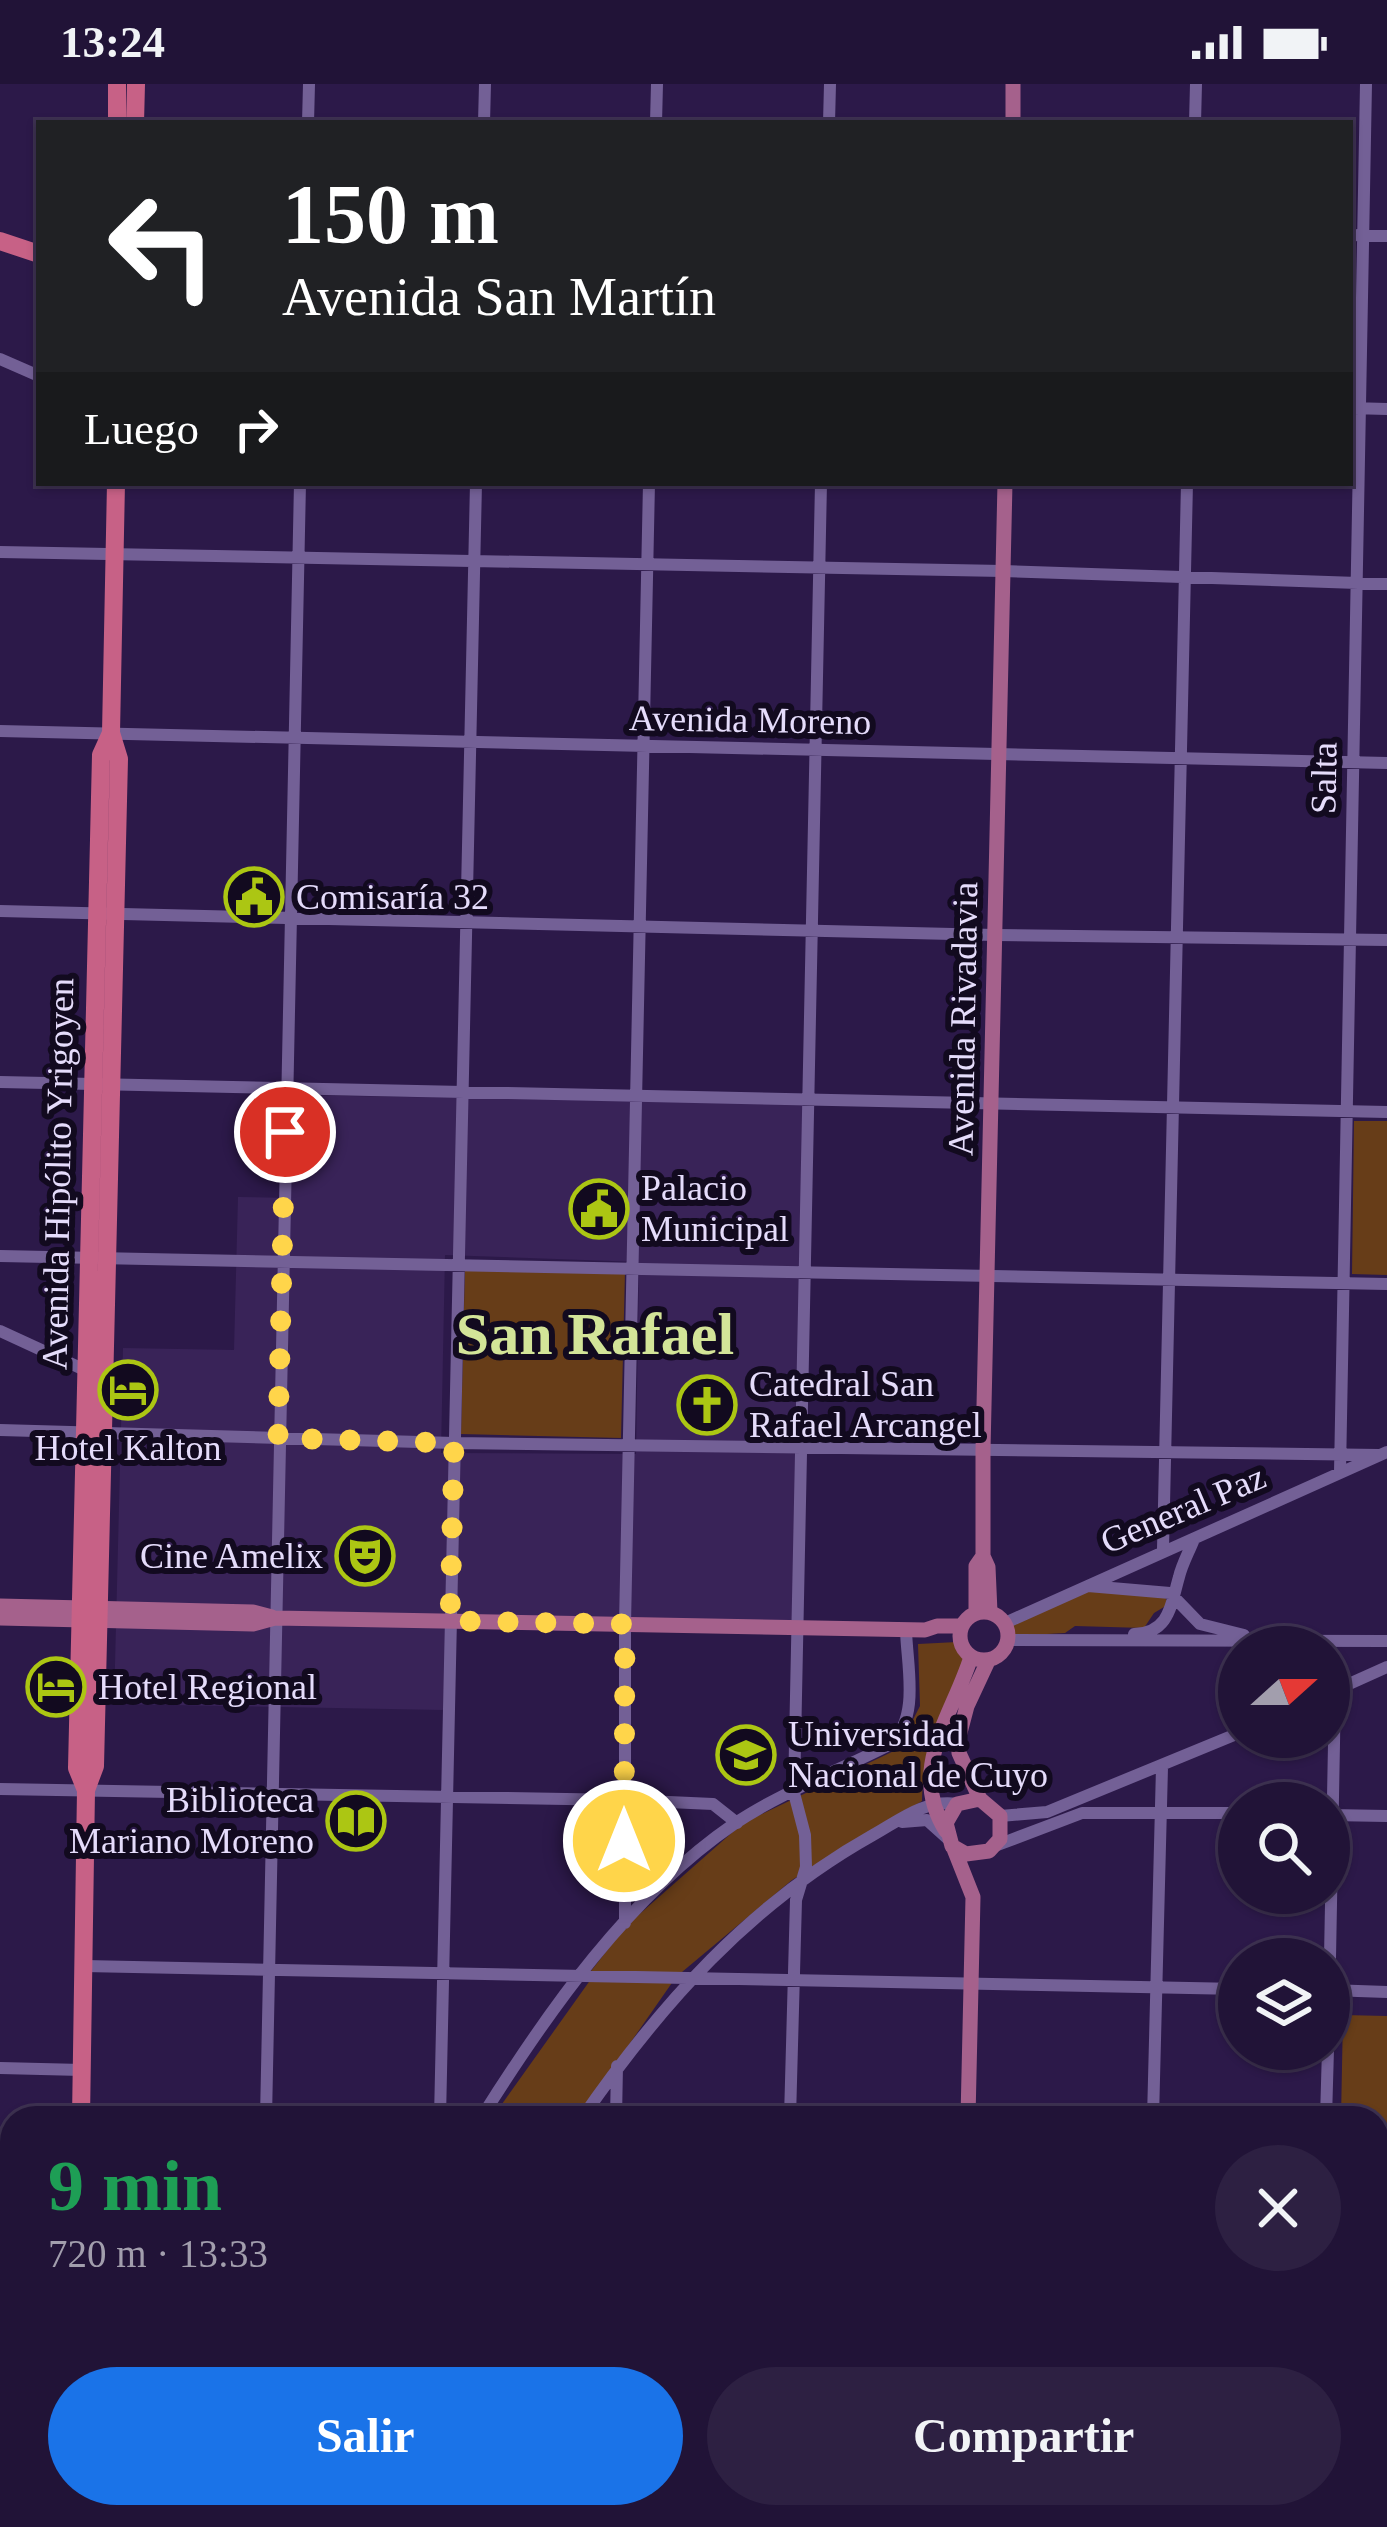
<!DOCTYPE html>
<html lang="es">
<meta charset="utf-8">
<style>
body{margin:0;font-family:Georgia,serif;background:#2d2042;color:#f1f3f6;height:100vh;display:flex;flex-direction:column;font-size:45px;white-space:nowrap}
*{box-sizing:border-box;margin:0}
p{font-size:39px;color:#a29ead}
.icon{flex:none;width:66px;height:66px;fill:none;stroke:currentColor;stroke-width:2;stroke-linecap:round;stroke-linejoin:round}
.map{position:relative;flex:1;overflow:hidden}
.details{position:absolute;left:0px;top:2022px;width:1389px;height:423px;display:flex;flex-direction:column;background:#211337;border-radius:36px 36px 0 0;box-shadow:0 3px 9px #0004,0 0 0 3px #3e3252}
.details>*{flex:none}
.top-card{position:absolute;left:36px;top:36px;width:1317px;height:366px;border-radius:0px;box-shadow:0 3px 9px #0004,0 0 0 3px #3e3252;background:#202124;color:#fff;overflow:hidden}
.needle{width:78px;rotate:69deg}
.tools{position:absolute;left:1218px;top:1542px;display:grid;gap:24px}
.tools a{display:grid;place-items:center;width:132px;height:132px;border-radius:50%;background:#211337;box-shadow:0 3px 9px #0004,0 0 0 3px #3e3252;font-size:60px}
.pin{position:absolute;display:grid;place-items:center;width:102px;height:102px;color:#fff;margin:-51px;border:6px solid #fff;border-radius:50%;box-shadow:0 3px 12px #0007}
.me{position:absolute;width:132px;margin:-66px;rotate:0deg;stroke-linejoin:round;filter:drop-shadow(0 0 9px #0008)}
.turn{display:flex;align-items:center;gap:42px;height:252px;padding:0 48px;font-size:54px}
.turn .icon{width:156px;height:156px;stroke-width:2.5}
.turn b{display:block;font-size:84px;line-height:102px}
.then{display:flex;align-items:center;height:114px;padding:0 48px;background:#0003;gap:24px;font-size:45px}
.round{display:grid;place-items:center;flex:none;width:126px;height:126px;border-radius:63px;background:#2d2042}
.head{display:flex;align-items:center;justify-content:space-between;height:204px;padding:0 48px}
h1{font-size:72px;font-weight:600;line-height:90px;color:#1e9e55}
.cta{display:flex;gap:24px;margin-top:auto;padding:24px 48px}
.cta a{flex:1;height:138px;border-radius:72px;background:#1a73e8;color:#fff;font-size:48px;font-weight:600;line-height:138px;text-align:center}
.cta a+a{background:#2d2042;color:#f1f3f6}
.status{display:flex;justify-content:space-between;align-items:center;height:84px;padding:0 60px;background:#211337;direction:ltr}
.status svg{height:33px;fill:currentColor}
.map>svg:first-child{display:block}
</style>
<div class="status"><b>13:24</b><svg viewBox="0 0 49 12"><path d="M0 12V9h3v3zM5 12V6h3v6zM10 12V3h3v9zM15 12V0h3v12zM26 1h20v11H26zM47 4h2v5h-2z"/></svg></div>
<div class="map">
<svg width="1387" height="2443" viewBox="0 0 1387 2443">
<rect width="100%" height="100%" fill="#2c1949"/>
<path fill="#392358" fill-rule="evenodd" d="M 292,1011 L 803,1020 L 793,1539 L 448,1533 L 443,1626 L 114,1620 L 123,1264 L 234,1266 L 238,1113 L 289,1114 ZM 445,1171 L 639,1178 L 636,1370 L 441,1369 Z"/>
<path fill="#673d18" d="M 1354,1037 L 1387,1037 L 1387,1191 L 1352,1190 Z
M 465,1183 L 625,1187 L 621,1354 L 461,1350 Z
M 1085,1501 L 1164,1512 L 1169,1520 L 1154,1529 L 1144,1544 L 1075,1542 L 1065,1549 L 1013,1552 L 1010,1540 Z
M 957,1558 L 965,1579 C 942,1627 923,1663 922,1717 L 792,1796 L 676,1893 L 578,2034 L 492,2034 L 596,1888 L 591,1887 L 626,1842 L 743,1739 L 898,1665 L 920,1622 L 918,1560 Z
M 1343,1931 L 1387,1932 L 1387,2068 L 1377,2068 L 1377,2034 L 1341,2034 Z"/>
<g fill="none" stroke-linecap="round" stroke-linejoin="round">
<path stroke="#598283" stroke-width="3" d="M 440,2442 L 440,2440"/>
<path stroke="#736096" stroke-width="12" d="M 308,39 L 309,0
M 484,39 L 485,0
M 656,39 L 657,0
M 829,39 L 830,0
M 1195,39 L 1196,0
M 1350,151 L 1387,152
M 0,275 L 39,292
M 1350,324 L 1387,325
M 0,468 L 1003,487 L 1387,500
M 0,647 L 1387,679
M 0,827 L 995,851 L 1387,856
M 0,998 L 1387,1028
M 0,1172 L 1387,1200
M 0,1247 L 87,1287
M 0,1346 L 454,1359 L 1379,1371
M 1340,1388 L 1366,0
M 1163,1465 L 1187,399
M 1088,1502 L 1170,1509 L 1200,1540 L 1244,1551
M 1005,1539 L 1387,1368
M 1134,1550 C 1170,1549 1171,1520 1179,1493 C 1182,1480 1189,1468 1194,1455
M 1008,1556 L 1387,1557
M 1329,1609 L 1387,1583
M 0,1705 L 624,1716 L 713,1720 L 737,1739
M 1330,1731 L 1387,1732
M 1000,1732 L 1047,1728 L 1239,1649
M 902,1738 L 927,1736 L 947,1754
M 995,1762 L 1082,1729 L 1239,1729
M 625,1839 L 625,1540 L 649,399
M 84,1882 L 1239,1905
M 1329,1906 L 1387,1908
M 1329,1927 L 1335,1606
M 0,1984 L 82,1986
M 266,2034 L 300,399
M 440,2034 L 476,399
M 481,2034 C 549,1926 628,1813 734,1740 C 782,1708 840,1686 891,1660 C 920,1632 907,1583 906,1546
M 582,2034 C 661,1920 750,1820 873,1751 C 900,1736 925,1715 957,1720
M 616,2034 L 617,1982
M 790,2034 L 796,1816 L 806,1783 L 805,1751 L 794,1709 L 821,399
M 1153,2034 L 1162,1683
M 1326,2034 L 1328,1965
M 1377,2084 L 1387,2085
M 0,2225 L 12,2226
M 1377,2254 L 1387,2254
M 257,2435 L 393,2443
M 0,2437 L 71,2438
M 449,2443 L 450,2433
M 534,2443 L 534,2433
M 608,2443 L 608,2433
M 778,2443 L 779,2433
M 1144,2443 L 1145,2433
M 1317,2443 L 1317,2433"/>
<path stroke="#a5618c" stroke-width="15" d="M 1013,39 L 1013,0
M 0,1522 L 253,1528 L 272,1533
M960 1552a24 24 0 1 1 48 0a24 24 0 1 1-48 0Z
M 990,1528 L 988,1483 L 983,1472 L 983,1366 L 1005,399
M 976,1529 L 976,1482 L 983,1472
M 0,1534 L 253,1540 L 275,1534 L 925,1546 L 937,1542 L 962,1542
M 980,1715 L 957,1720 L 946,1739 L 952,1762 L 966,1770 L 989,1767 L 1000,1755 L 1000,1732 L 980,1715 L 959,1669 L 958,1656 L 967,1622 L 988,1577
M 946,1747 C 907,1685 952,1633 971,1573
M 954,1765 L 973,1813 L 968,2034
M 958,2443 L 959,2433"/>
<path stroke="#c76186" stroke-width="18" d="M 117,39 L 117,0
M 135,39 L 136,0
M 0,157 L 39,170
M 111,649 L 101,671 L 77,1684 L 86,1706 L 95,1682 L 119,675 L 111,649 L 116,399
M 81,2034 L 86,1706
M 71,2443 L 71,2433"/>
</g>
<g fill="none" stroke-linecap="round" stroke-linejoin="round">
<path stroke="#ffd54a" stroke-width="21" stroke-dasharray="0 37.8" d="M 285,1048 L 278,1354 L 454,1359 L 450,1537 L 625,1540 L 624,1757"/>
</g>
<defs>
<g id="civic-ring" transform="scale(3)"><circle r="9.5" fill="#120a1f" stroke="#acc613" stroke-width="1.5"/><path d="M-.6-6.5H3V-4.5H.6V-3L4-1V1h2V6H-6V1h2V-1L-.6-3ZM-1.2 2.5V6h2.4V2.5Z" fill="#acc613"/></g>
<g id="hotel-ring" transform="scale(3)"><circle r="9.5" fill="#120a1f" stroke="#acc613" stroke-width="1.5"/><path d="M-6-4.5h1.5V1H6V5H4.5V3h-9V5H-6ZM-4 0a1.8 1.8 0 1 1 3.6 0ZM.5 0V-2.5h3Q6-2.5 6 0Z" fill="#acc613"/></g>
<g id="church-ring" transform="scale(3)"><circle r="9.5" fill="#120a1f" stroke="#acc613" stroke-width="1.5"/><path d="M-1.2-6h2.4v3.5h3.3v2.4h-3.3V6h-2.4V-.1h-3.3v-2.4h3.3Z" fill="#acc613"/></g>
<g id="theatre-ring" transform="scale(3)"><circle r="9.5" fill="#120a1f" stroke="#acc613" stroke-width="1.5"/><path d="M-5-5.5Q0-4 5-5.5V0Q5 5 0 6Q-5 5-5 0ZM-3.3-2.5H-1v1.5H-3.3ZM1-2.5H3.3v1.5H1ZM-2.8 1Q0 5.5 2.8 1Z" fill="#acc613"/></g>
<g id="university-ring" transform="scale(3)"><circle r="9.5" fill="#120a1f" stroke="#acc613" stroke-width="1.5"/><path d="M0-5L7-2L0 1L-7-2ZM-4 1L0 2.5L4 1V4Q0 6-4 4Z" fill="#acc613"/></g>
<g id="library-ring" transform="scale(3)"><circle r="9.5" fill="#120a1f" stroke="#acc613" stroke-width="1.5"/><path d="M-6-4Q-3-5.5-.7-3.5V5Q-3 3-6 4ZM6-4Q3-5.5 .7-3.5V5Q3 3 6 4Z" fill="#acc613"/></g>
</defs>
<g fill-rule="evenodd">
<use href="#civic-ring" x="254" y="813"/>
<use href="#civic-ring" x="599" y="1125"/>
<use href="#hotel-ring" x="128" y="1306"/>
<use href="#church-ring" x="707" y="1321"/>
<use href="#theatre-ring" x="365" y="1472"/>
<use href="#hotel-ring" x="56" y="1603"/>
<use href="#university-ring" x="746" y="1671"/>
<use href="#library-ring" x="356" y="1737"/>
</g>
<g text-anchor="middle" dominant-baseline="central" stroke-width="12" stroke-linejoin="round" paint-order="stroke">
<g font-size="36" fill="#e5dcfb" stroke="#120a1f">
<text transform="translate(750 636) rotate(1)">Avenida Moreno</text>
<text transform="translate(1324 694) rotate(-89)">Salta</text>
<text transform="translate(963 935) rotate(-89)">Avenida Rivadavia</text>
<text transform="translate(58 1090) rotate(-89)">Avenida Hipólito Yrigoyen</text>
<text transform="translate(1183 1425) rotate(-23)">General Paz</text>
</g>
<g font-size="36" fill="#e5dcfb" stroke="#120a1f" text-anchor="start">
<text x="296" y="813">Comisaría 32</text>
<text x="641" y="1104">Palacio<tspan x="641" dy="41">Municipal</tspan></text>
<text x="749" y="1300">Catedral San<tspan x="749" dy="41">Rafael Arcangel</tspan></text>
<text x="128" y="1364" text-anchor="middle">Hotel Kalton</text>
<text x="323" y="1472" text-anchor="end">Cine Amelix</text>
<text x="98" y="1603">Hotel Regional</text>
<text x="788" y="1650">Universidad<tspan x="788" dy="41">Nacional de Cuyo</tspan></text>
<text x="314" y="1716" text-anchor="end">Biblioteca<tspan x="314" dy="41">Mariano Moreno</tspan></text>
</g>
<g font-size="60" font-weight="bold" fill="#d3e498" stroke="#120a1f">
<text x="595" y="1250">San Rafael</text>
</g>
</g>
</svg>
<div class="tools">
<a><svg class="needle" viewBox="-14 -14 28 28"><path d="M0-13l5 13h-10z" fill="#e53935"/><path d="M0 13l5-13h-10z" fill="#a29ead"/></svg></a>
<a><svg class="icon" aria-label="search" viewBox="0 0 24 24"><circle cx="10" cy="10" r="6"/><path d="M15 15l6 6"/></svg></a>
<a><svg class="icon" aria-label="layers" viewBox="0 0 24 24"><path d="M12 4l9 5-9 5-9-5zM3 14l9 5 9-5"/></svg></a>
</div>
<div class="pin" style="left:285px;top:1048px;background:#d93025"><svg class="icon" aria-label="arrive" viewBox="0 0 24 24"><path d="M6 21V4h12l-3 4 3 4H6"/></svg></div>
<svg class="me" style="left:624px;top:1757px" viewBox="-20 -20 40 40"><circle r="17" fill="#ffd54a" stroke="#fff" stroke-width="3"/><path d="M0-11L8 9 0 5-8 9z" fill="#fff"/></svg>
<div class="top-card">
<div class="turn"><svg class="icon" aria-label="left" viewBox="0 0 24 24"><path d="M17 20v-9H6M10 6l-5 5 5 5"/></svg><div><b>150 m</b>Avenida San Martín</div></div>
<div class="then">Luego<svg class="icon" aria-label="right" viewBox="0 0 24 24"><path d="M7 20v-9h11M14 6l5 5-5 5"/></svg></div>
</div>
<section class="details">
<div class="head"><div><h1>9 min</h1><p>720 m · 13:33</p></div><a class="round"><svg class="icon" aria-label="close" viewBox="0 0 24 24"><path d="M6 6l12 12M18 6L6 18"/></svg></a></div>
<div class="cta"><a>Salir</a><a>Compartir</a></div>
</section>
</div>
